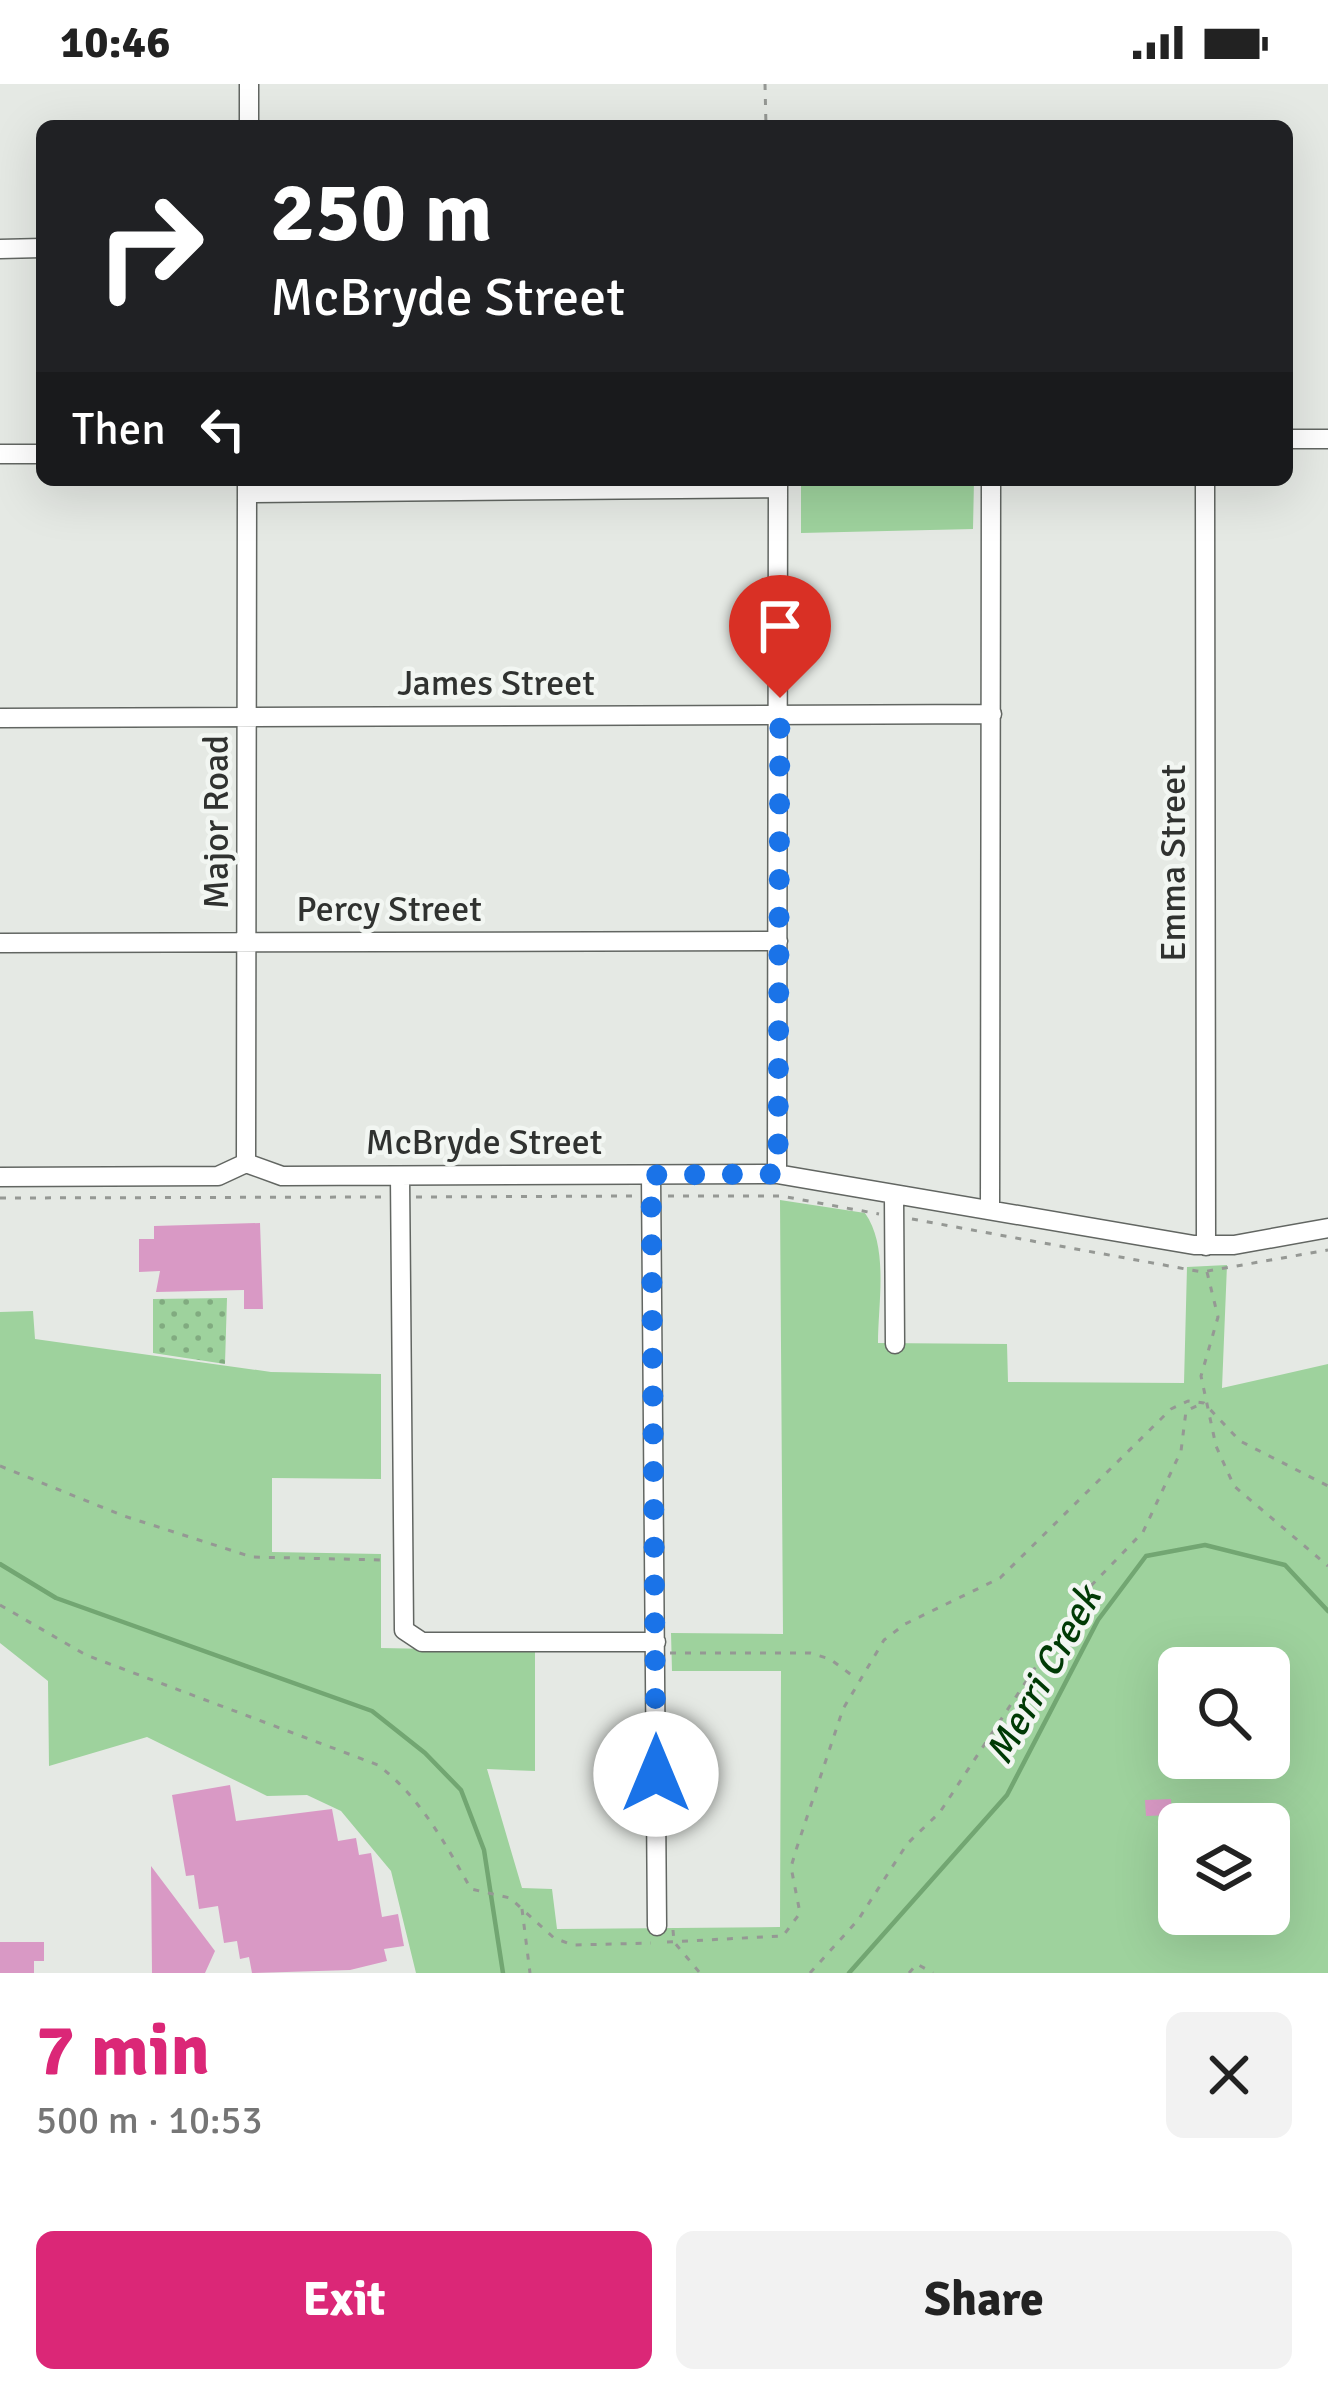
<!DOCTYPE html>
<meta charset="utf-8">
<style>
body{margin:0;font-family:Signika,sans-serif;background:#f2f2f2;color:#222;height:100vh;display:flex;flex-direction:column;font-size:45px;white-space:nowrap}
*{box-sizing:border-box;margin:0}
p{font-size:39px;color:#767676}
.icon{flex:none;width:66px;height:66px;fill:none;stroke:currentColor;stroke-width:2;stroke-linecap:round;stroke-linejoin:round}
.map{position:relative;height:1889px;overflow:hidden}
.side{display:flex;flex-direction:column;background:#fff;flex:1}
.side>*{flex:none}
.banner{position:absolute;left:36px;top:36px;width:1257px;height:366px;border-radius:18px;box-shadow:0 12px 48px #0002;background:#202124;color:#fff;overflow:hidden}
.tools{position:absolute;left:1158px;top:1563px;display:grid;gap:24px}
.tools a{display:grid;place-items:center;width:132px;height:132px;border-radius:18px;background:#fff;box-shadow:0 12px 48px #0002;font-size:60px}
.pin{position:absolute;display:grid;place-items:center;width:102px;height:102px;color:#fff;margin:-123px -51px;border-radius:50% 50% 50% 0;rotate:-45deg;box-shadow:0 0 12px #0007}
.pin .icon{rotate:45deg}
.me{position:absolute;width:132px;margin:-66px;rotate:0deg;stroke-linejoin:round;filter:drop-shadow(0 0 9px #0008)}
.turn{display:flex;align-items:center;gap:42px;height:252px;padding:0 36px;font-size:54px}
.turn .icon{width:156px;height:156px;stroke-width:2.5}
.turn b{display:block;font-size:84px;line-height:102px}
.then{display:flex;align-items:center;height:114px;padding:0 36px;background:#0003;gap:24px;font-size:45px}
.round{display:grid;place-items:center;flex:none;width:126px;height:126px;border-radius:18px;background:#f2f2f2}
.summary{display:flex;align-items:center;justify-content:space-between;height:204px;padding:0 36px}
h1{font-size:72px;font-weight:800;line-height:90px;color:#db2777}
.cta{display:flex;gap:24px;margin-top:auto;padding:24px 36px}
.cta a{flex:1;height:138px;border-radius:18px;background:#db2777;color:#fff;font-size:48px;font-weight:800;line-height:138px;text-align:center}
.cta a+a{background:#f2f2f2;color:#222}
.status{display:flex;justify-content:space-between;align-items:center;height:84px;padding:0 60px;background:#fff;direction:ltr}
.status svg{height:33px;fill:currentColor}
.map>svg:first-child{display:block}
</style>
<div class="status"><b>10:46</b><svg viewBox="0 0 49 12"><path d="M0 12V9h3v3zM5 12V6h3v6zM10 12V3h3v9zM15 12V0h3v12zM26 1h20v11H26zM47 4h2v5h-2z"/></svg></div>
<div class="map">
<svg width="1328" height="1889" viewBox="0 0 1328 1889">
<defs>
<pattern id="garden-dots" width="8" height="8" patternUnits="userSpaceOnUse" patternTransform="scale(3)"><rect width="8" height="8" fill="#9ed29d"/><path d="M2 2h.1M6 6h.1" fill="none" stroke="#81ab80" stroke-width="1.8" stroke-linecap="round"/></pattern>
</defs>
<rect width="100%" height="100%" fill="#e5e9e4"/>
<path fill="#9ed29d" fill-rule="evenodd" d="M 801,396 L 974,396 L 973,445 L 801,449 Z
M 780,1116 L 865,1129 C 889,1163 878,1219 878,1259 L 1007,1260 L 1008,1298 L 1184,1299 L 1187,1183 L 1227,1181 L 1222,1304 L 1328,1280 L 1328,1889 L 416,1889 L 391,1787 L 341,1727 L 307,1711 L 267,1712 L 147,1653 L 49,1682 L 48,1597 L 0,1559 L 0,1228 L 33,1227 L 35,1255 L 271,1288 L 381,1290 L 381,1395 L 272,1394 L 272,1468 L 381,1470 L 381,1564 L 535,1567 L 535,1687 L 487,1685 L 522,1804 L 552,1805 L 557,1845 L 780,1843 L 781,1587 L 672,1587 L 671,1549 L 783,1550 ZM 1179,1584 L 1269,1584 L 1269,1674 L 1179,1674 ZM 1179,1740 L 1269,1740 L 1269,1830 L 1179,1830 Z"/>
<path fill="url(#garden-dots)" d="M 227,1214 L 225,1280 L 153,1269 L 153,1215 Z"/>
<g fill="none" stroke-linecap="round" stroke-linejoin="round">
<path stroke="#72a672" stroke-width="4.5" d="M 0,1480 L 56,1514 L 372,1627 L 425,1669 L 461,1706 L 484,1766 L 503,1889
M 849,1889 L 1007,1711 L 1098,1536 L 1146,1472 L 1205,1461 L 1285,1481 L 1328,1527"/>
</g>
<path fill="#d999c5" d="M 260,1139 L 263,1225 L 244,1225 L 244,1206 L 156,1208 L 160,1187 L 139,1188 L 139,1155 L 154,1155 L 154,1142 Z
M 230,1701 L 236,1737 L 332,1725 L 338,1757 L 356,1754 L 359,1771 L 371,1769 L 382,1833 L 398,1830 L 404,1862 L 384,1865 L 387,1877 L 350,1886 L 252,1889 L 249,1873 L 240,1875 L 237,1857 L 224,1859 L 218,1822 L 199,1825 L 194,1791 L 186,1792 L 172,1711 Z
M 1171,1715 L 1172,1731 L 1146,1732 L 1145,1716 Z
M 151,1782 L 215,1867 L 205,1889 L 152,1889 Z
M 0,1858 L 44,1858 L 44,1877 L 34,1877 L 34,1889 L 0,1889 Z"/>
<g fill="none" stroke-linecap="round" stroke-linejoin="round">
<g stroke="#626662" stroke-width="21">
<path id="minor" d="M 249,0 L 249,42
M 0,165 L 42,164
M 1287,355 L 1328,355
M 0,370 L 42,370
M 1205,396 L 1206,1162
M 248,409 L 778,404
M 0,634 L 992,630
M 0,859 L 778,857
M 246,1079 L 247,396
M 777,1090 L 778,396
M 651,1091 L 657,1842
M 400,1092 L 404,1546 L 422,1558 L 656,1558
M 0,1093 L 218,1092 L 246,1079 L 282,1092 L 777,1090 L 1194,1161 L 1234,1161 L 1328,1144
M 894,1112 L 895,1260
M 990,1126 L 991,396"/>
</g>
<path stroke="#959894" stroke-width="3" stroke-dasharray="6 9" stroke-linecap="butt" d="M 765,0 L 766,42
M 668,1112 L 781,1112 L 879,1130
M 416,1113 L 634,1112
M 0,1114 L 382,1113
M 912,1135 L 1202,1188 L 1328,1166
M 1207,1188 L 1218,1233 L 1201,1292 L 1216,1362 L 1234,1402 L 1328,1482
M 0,1382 L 124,1432 L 252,1473 L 384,1476
M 0,1521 L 86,1571 L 378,1681 C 420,1713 445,1759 471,1805 L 510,1814 L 554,1854 L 573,1861 L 651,1859
M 670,1569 L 810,1569 L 830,1575 L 857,1595
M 522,1825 L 530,1889
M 673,1846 L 674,1858 L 700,1889
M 667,1858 L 783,1852 L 800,1829 L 791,1783 L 797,1763 L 843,1625 L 884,1556 L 905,1540 L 1000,1494 L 1171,1325 L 1188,1317 L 1204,1319 L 1240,1357 L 1328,1402
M 810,1889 L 858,1836 L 907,1760 L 940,1728 L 1085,1508 L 1143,1448 L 1181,1367 L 1186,1327 L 1203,1319
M 909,1889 L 917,1880 L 933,1889"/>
<use href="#minor" stroke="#fff" stroke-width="18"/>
</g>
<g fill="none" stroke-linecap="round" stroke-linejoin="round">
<path stroke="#1a73e8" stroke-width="21" stroke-dasharray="0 37.8" d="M 656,1690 L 651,1091 L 778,1090 L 780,614"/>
</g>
<g text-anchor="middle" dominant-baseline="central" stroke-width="9" stroke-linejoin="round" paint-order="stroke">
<g font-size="36" fill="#303230" stroke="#f2f6f2">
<text x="496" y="599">James Street</text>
<text transform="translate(216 738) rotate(-90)">Major Road</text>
<text transform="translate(1173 779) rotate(-90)">Emma Street</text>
<text x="389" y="825">Percy Street</text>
<text x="484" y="1058">McBryde Street</text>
</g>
<g font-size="39" font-style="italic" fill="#003a05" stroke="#f2f6f2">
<text transform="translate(1043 1591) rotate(-61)">Merri Creek</text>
</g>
</g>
</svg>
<div class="tools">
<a><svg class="icon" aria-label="search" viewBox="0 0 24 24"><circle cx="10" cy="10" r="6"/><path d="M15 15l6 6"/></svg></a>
<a><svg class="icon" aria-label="layers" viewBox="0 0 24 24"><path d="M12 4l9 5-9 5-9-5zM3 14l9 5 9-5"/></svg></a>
</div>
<div class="pin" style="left:780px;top:614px;background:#d93025"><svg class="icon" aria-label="arrive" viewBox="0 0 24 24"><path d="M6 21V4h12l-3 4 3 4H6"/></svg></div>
<svg class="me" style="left:656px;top:1690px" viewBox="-20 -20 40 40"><circle r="19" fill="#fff"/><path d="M0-13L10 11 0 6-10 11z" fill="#1a73e8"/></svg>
<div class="banner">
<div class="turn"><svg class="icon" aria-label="right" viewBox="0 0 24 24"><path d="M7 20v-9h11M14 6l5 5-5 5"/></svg><div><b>250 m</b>McBryde Street</div></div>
<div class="then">Then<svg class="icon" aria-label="left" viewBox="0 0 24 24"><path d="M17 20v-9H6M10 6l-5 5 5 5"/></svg></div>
</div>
</div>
<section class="side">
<div class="summary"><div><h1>7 min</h1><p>500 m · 10:53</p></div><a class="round"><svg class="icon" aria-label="close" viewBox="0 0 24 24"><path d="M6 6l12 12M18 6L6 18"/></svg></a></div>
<div class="cta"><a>Exit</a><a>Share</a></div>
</section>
